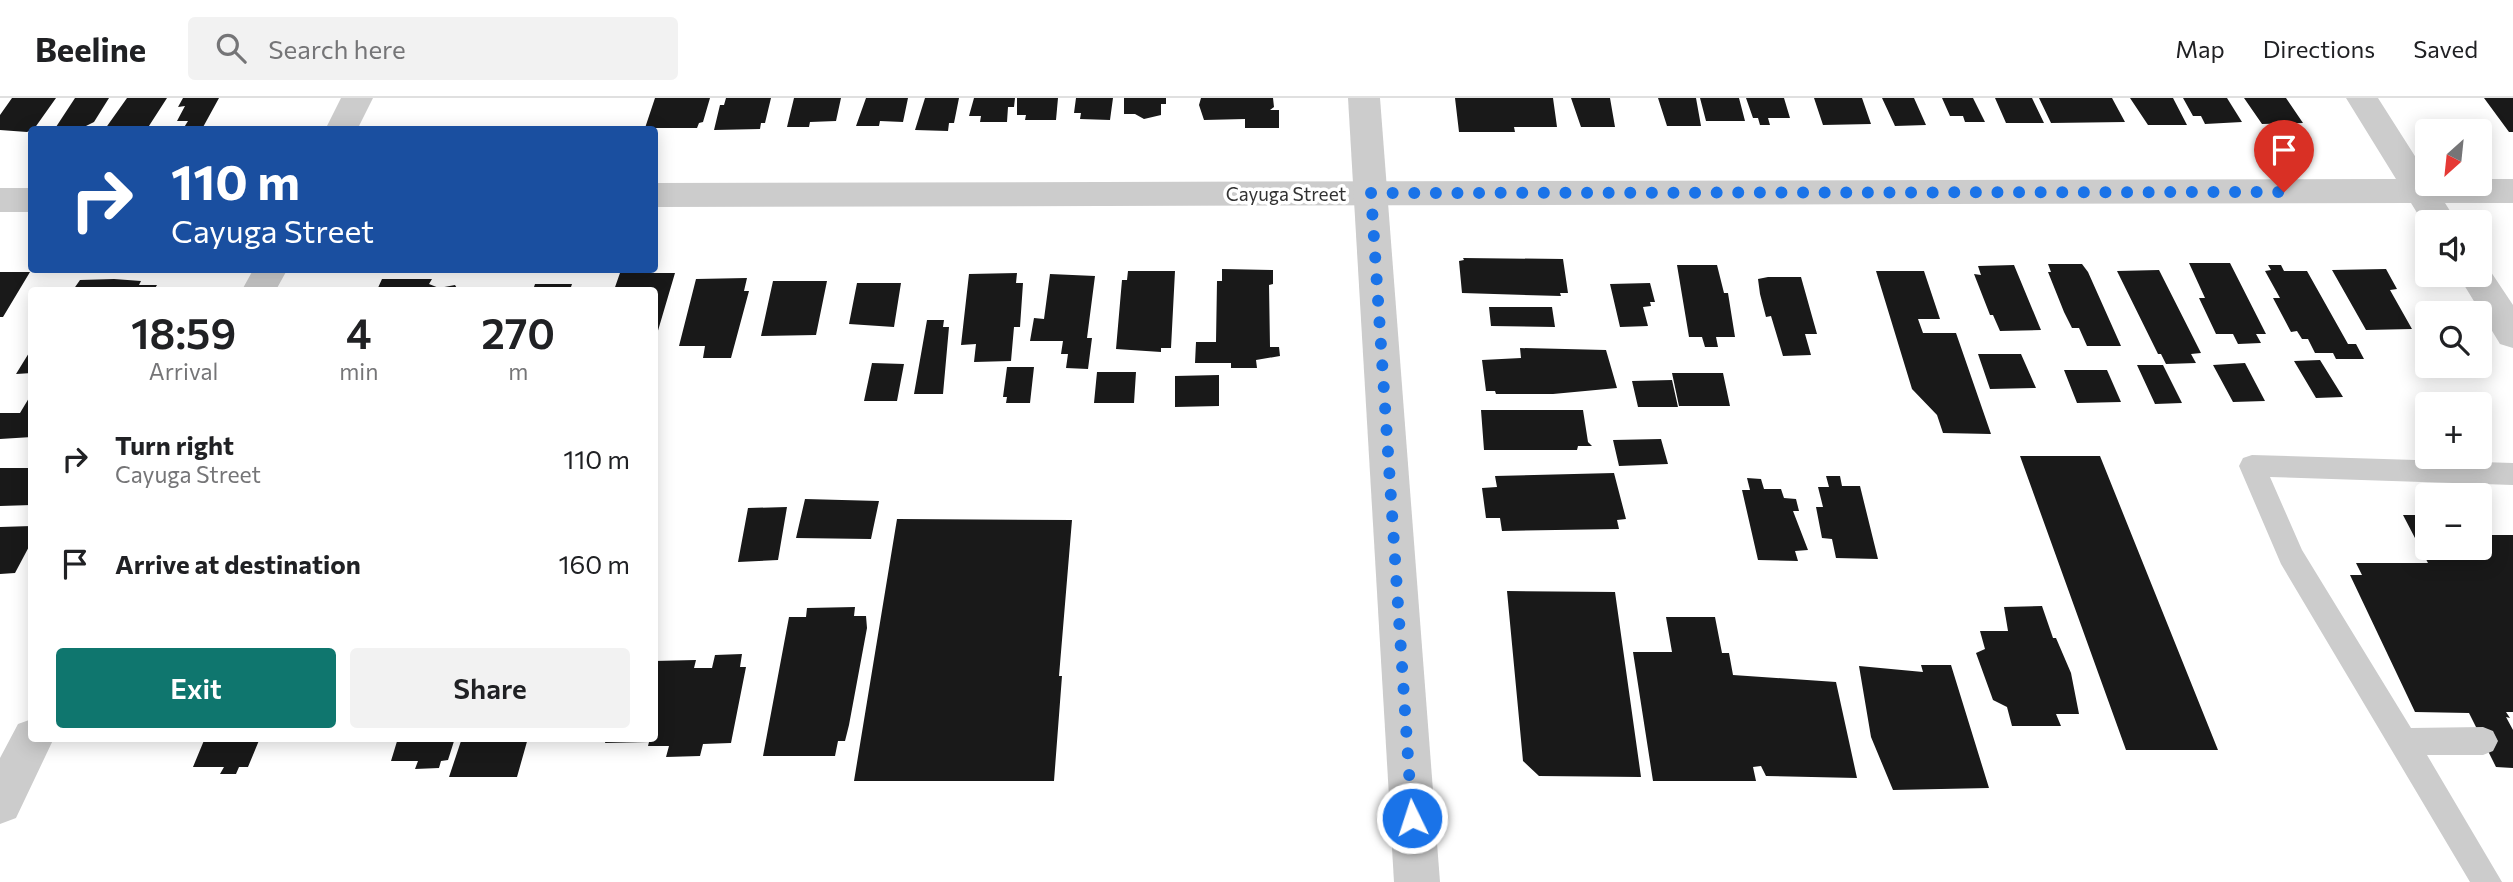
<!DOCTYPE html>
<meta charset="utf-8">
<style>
body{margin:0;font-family:Commissioner,sans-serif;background:#f2f2f2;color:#202124;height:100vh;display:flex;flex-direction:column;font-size:26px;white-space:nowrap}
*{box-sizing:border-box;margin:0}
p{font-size:23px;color:#757577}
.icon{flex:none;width:38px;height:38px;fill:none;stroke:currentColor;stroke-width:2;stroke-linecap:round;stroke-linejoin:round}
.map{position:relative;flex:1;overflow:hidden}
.side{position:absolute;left:28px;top:189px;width:630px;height:455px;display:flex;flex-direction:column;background:#fff;border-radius:7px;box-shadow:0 4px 18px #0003}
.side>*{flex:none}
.banner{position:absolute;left:28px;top:28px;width:630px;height:147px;border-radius:7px;box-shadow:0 4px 18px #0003;background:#1a4fa0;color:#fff;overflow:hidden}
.needle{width:46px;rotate:207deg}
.tools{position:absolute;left:2415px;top:21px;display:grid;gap:14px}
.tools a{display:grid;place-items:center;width:77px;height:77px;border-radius:7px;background:#fff;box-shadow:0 4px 18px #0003;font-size:35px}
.pin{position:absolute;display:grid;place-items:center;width:60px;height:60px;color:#fff;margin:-72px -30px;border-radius:50% 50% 50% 0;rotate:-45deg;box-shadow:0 0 7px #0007}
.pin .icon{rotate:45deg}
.me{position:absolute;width:77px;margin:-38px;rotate:356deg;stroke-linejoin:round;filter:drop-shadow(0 0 5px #0008)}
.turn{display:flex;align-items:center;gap:24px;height:147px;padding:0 28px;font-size:32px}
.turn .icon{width:91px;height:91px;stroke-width:2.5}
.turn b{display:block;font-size:49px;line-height:60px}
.eta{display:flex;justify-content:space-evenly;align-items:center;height:119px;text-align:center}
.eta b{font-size:42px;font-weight:600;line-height:49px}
.action{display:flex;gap:14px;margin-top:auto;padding:14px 28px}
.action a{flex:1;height:80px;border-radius:7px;background:#0f766e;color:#fff;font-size:28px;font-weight:600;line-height:80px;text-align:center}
.action a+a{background:#f2f2f2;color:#202124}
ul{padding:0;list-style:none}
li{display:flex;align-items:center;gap:21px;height:105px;padding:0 28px}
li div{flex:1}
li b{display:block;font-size:26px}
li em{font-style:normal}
header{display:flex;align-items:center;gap:42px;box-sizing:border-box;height:98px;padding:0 35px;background:#fff;border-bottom:2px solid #e0e0e0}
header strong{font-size:33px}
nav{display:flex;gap:38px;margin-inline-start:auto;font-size:24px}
.search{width:490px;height:63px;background:#f2f2f2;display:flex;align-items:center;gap:18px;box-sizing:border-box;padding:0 24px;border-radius:7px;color:#757577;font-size:26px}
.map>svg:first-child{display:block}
</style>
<header>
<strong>Beeline</strong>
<div class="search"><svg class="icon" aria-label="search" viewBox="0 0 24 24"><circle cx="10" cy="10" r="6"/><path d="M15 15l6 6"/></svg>Search here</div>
<nav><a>Map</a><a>Directions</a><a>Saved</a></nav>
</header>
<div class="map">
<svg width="2513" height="784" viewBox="0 0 2513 784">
<rect width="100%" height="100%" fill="#fff"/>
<path fill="#191919" d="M 12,0 L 56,0 L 34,31 L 27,34 L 0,32 L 0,17 Z
M 75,0 L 109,0 L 94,24 L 82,30 L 54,32 Z
M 127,0 L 167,0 L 147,31 L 105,31 Z
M 183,0 L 219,0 L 202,31 L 183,31 L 188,23 L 177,23 L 185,8 L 178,9 Z
M 655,0 L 710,0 L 703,24 L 699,25 L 697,30 L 645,30 Z
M 726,0 L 771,0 L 765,25 L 761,25 L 760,31 L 714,32 L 720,7 L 724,7 Z
M 794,0 L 841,0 L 836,23 L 810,24 L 809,29 L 787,29 Z
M 866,0 L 908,0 L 903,24 L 880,23 L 879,28 L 856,28 Z
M 925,0 L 959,0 L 954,25 L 949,25 L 948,33 L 915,32 Z
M 974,0 L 1015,0 L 1014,9 L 1008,9 L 1007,24 L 980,24 L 981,18 L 969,18 Z
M 1017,0 L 1058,0 L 1056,22 L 1025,22 L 1026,17 L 1017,17 Z
M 1076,0 L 1113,0 L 1110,22 L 1080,21 L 1081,15 L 1074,15 Z
M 1124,0 L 1166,0 L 1166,6 L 1161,6 L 1161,17 L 1144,21 L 1135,16 L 1124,16 Z
M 1201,0 L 1273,0 L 1274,9 L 1270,12 L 1279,12 L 1279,30 L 1245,30 L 1245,21 L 1204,22 L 1199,7 Z
M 1455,0 L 1553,0 L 1557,29 L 1514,29 L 1515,34 L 1459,34 Z
M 1571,0 L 1610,0 L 1615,29 L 1581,29 Z
M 1658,0 L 1696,0 L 1701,28 L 1667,28 Z
M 1700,0 L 1739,0 L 1745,23 L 1706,23 Z
M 1746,0 L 1784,0 L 1790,20 L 1768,20 L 1770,27 L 1760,27 L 1758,20 L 1753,20 Z
M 1814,0 L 1862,0 L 1871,26 L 1823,27 Z
M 1882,0 L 1914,0 L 1926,27 L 1895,28 Z
M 1942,0 L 1973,0 L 1985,24 L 1965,24 L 1963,18 L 1950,18 Z
M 1995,0 L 2032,0 L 2044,25 L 2006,25 Z
M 2039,0 L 2112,0 L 2125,24 L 2051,25 Z
M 2130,0 L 2173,0 L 2187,27 L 2148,27 Z
M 2183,0 L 2227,0 L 2242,24 L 2205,26 L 2201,18 L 2193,18 Z
M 2244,0 L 2286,0 L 2303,25 L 2262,26 Z
M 2484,0 L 2513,0 L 2513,34 L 2509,34 Z
M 1463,160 L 1563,161 L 1568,195 L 1560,195 L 1561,198 L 1462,195 L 1459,163 L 1464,162 Z
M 2189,165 L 2230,165 L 2266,236 L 2256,236 L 2261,245 L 2238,246 L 2233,236 L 2216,236 L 2199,200 L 2205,200 Z
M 2048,166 L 2082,166 L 2088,174 L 2121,248 L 2087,248 L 2079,230 L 2072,230 L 2064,214 L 2048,174 L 2051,174 Z
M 1677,167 L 1717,167 L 1724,195 L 1728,195 L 1735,239 L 1716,239 L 1718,249 L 1705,249 L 1702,239 L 1689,239 Z
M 2014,167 L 2041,232 L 2000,233 L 1993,217 L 1990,217 L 1974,176 L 1981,177 L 1978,168 Z
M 2268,167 L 2281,167 L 2284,173 L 2307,173 L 2348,246 L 2356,246 L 2364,261 L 2336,261 L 2333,255 L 2315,255 L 2308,241 L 2302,241 L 2297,233 L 2291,234 L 2273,200 L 2280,200 L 2265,173 L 2271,172 Z
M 1222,171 L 1273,172 L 1273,186 L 1269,187 L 1270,249 L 1279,249 L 1280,258 L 1256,262 L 1257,270 L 1231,270 L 1231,265 L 1195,265 L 1196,244 L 1216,244 L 1217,183 L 1222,183 Z
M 2386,171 L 2397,191 L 2390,192 L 2412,231 L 2366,232 L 2332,172 Z
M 2159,172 L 2201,255 L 2191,256 L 2196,265 L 2166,266 L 2161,256 L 2158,256 L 2117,173 Z
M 1128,173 L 1175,173 L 1171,250 L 1161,250 L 1161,254 L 1116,251 L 1122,182 L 1127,182 Z
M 1876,173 L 1924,173 L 1940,221 L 1918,221 L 1923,235 L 1956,235 L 1991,336 L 1943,335 L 1937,317 L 1912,291 Z
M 0,174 L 30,174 L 3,219 L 0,219 Z
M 620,175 L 675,175 L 657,236 L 654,235 L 654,192 L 614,192 Z
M 1017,175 L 1016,185 L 1023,185 L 1020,229 L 1014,229 L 1011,263 L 974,264 L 976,246 L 961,247 L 969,176 Z
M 1050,176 L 1095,178 L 1087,240 L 1092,240 L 1088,271 L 1066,270 L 1068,256 L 1061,256 L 1063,243 L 1030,243 L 1034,220 L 1044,221 Z
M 1768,179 L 1801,179 L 1817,236 L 1805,236 L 1811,257 L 1783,258 L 1771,218 L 1766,219 L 1760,196 L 1758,181 Z
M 747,180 L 744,193 L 749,193 L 731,260 L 703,260 L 705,248 L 679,248 L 696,181 Z
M 114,181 L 141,183 L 139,187 L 157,187 L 154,192 L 73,192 L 80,182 Z
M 382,181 L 432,181 L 429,186 L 439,190 L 455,187 L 458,192 L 377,192 Z
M 773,183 L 827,183 L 816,237 L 761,238 Z
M 857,185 L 901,185 L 894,229 L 849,226 Z
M 1650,185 L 1655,204 L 1650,204 L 1651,208 L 1643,209 L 1648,228 L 1620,229 L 1610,186 Z
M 535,186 L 572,186 L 570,192 L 533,192 Z
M 1489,209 L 1552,209 L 1555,229 L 1491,228 Z
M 927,222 L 944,222 L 943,229 L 949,229 L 943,296 L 914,296 Z
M 32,250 L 32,275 L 16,276 Z
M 1520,250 L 1606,252 L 1617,290 L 1553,296 L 1496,296 L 1495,293 L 1486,293 L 1482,262 L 1521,260 Z
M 1978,256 L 2021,256 L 2036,290 L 1990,291 Z
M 2320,262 L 2343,299 L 2316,300 L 2294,263 Z
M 872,265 L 904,266 L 897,303 L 864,303 Z
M 2245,265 L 2265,303 L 2233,304 L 2213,267 Z
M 2137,267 L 2163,267 L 2182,305 L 2155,306 Z
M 1007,269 L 1034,269 L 1030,305 L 1006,305 L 1007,299 L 1003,299 Z
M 2064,272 L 2107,272 L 2121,304 L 2077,305 Z
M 1097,274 L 1136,274 L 1134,305 L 1094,305 Z
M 1672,275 L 1723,275 L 1730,308 L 1679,308 Z
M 1219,277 L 1219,308 L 1175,309 L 1175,278 Z
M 1672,282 L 1678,309 L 1638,309 L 1632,283 Z
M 32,295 L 32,339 L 0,341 L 0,315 L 20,315 Z
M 1481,312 L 1583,312 L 1588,344 L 1592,348 L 1578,348 L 1577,352 L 1484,352 Z
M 1661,341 L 1668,366 L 1619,368 L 1613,342 Z
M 2020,358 L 2100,358 L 2218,652 L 2126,652 Z
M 0,370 L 32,370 L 32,407 L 0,408 Z
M 1614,375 L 1626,421 L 1617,422 L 1619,431 L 1502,433 L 1500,420 L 1486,420 L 1482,390 L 1497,389 L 1495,378 Z
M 1826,378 L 1840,378 L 1842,388 L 1860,388 L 1878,461 L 1836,460 L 1832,441 L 1822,440 L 1816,409 L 1823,409 L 1818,389 L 1829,389 Z
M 1747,380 L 1761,381 L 1764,391 L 1781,391 L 1784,400 L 1796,401 L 1799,413 L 1793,413 L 1808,452 L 1795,453 L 1798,463 L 1758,462 L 1742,392 L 1750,392 Z
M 805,401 L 879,403 L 871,441 L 796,440 Z
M 787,409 L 778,462 L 738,464 L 748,410 Z
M 2403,417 L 2423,417 L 2427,425 L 2427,450 L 2480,450 L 2480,437 L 2513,437 L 2513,614 L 2506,614 L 2510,620 L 2506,619 L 2513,632 L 2513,670 L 2496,669 L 2469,615 L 2415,614 L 2350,477 L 2362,477 L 2356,465 L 2428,465 Z
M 897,421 L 1072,422 L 1059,578 L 1062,578 L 1054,683 L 854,683 Z
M 32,428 L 29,439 L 32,443 L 15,475 L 0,476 L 0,429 Z
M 1507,493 L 1615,494 L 1641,679 L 1539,678 L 1523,663 Z
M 2042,508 L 2053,540 L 2056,540 L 2071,575 L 2079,616 L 2056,616 L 2061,628 L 2012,628 L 2007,609 L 1993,602 L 1976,555 L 1985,551 L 1980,533 L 2008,533 L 2004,509 Z
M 855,509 L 854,518 L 866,518 L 867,530 L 849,627 L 845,643 L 838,643 L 835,658 L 763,658 L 789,519 L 806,519 L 807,510 Z
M 1666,519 L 1715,519 L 1722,555 L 1729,555 L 1733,577 L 1836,584 L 1857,680 L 1766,678 L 1761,668 L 1753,669 L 1756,683 L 1653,683 L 1633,554 L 1672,554 Z
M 742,556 L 740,569 L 746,569 L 731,645 L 703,646 L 700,658 L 666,659 L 669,648 L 648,648 L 649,644 L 605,645 L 606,640 L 654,640 L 654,563 L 696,562 L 694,570 L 712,570 L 715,557 Z
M 1921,567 L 1951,567 L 1989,690 L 1893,692 L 1871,639 L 1859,568 L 1923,574 Z
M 205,640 L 260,640 L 248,669 L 239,669 L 236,676 L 220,676 L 224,669 L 193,669 Z
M 398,640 L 455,640 L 448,662 L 441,663 L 439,670 L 415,671 L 418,663 L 391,663 Z
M 462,640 L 528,640 L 517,679 L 449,679 Z"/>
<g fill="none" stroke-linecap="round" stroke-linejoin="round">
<path fill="#ccc" fill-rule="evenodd" d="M 2252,357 L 2513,365 L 2513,387 L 2270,379 L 2302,452 L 2411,630 L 2483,629 L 2493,633 L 2498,643 L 2493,653 L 2483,657 L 2427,657 L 2502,784 L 2470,784 L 2281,466 L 2239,368 L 2243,360 Z"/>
<path fill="#ccc" fill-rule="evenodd" d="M 341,0 L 373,0 L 357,32 L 325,32 Z
M 2346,0 L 2378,0 L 2427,77 L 2427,86 L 2480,86 L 2480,81 L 2513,81 L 2513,105 L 2445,105 L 2457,124 L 2427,124 L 2427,131 L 2411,105 L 654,109 L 654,85 L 2396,81 Z
M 0,90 L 32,90 L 32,114 L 0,114 Z
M 2480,165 L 2487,168 L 2513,207 L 2513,250 L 2500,246 L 2458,177 L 2480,177 Z
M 253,172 L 287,172 L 276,192 L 242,192 Z
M 32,621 L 32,640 L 54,640 L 16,720 L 0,726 L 0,660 L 18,626 Z"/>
<path fill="#ccc" fill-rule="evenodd" d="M 1348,0 L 1380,0 L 1440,784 L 1394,784 Z"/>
</g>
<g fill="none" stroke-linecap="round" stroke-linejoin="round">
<path stroke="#1a73e8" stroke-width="12" stroke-dasharray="0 21.6" d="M 1412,720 L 1371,95 L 2284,94"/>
</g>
<g text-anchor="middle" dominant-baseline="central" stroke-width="7" stroke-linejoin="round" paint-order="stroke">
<g font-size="19" fill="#323232" stroke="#fff">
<text x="1286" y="95">Cayuga Street</text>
</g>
</g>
</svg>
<div class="tools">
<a><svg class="needle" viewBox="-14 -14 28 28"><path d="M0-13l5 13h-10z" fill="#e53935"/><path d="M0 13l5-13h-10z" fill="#757577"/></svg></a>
<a><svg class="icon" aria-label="sound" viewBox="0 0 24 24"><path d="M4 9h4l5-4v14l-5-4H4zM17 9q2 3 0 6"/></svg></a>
<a><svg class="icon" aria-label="search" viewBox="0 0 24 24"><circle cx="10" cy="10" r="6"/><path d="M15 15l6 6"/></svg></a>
<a>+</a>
<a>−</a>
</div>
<div class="pin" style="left:2284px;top:94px;background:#d93025"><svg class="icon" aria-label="arrive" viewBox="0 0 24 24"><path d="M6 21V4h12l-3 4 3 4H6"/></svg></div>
<svg class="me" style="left:1412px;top:720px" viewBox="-20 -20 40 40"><circle r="17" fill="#1a73e8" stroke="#fff" stroke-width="3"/><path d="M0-11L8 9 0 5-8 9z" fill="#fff"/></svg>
<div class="banner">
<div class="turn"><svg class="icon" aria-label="right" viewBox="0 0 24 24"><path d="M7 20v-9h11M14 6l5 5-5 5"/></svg><div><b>110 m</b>Cayuga Street</div></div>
</div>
<section class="side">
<div class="eta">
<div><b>18:59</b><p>Arrival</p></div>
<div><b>4</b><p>min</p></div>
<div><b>270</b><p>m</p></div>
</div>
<ul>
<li><svg class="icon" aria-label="right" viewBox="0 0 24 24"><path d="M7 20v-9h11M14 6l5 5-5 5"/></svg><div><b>Turn right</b><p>Cayuga Street</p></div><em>110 m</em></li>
<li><svg class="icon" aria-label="arrive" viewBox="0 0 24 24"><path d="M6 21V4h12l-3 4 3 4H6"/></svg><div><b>Arrive at destination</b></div><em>160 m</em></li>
</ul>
<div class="action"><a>Exit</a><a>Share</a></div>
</section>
</div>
